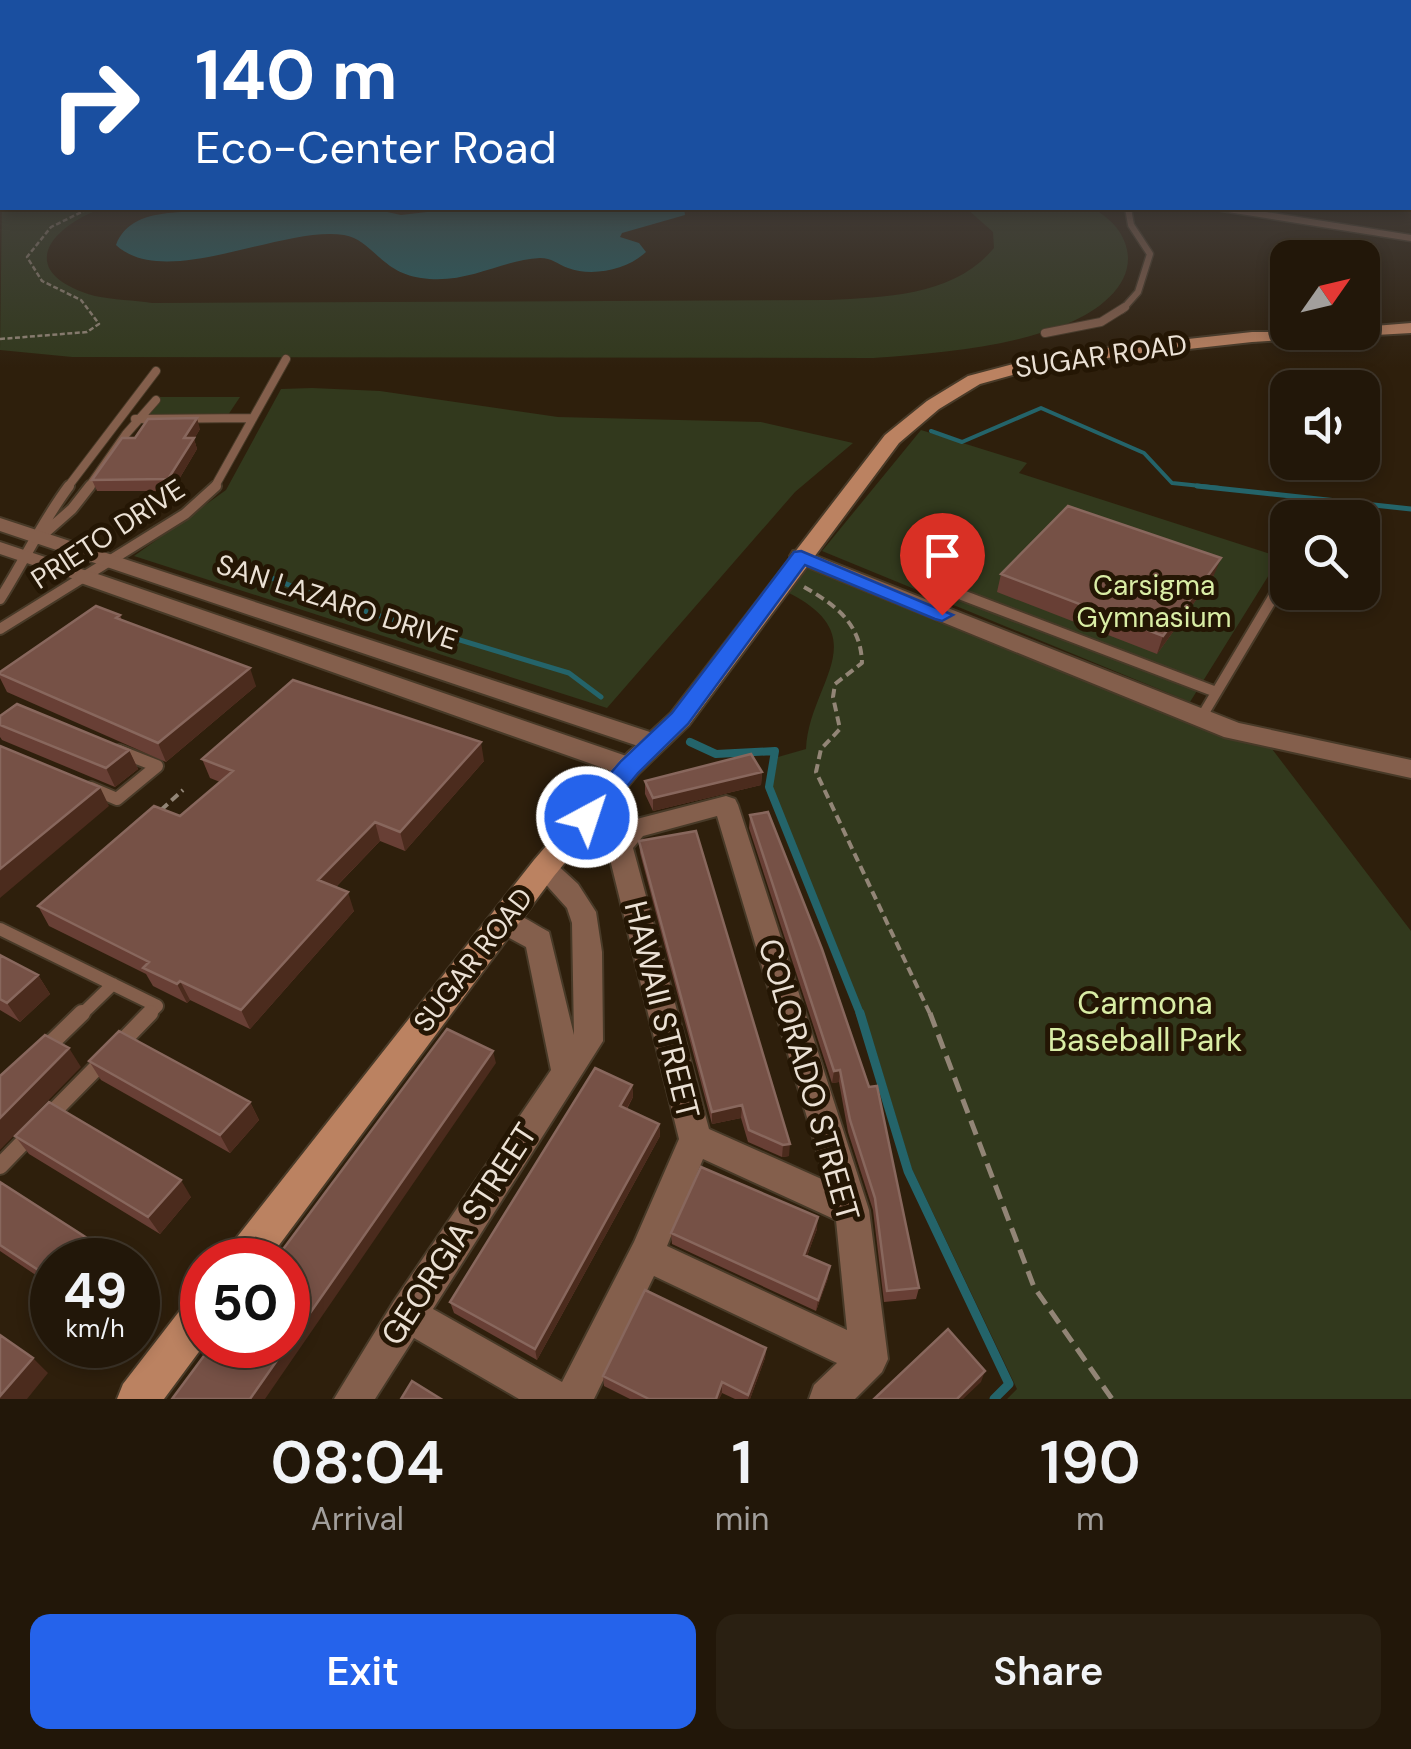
<!DOCTYPE html>
<style>
body{margin:0;font-family:"DM Sans",sans-serif;background:#2a2012;color:#f1f3f6;height:100vh;display:flex;flex-direction:column;font-size:38px;white-space:nowrap}
*{box-sizing:border-box;margin:0}
p{font-size:32px;color:#a29f9c}
.icon{flex:none;width:55px;height:55px;fill:none;stroke:currentColor;stroke-width:2;stroke-linecap:round;stroke-linejoin:round}
.map{position:relative;height:1399px;overflow:hidden}
.details{display:flex;flex-direction:column;background:#221709;flex:1}
.details>*{flex:none}
.hud{position:absolute;left:0px;top:0px;width:1412px;height:210px;box-shadow:0 5px 15px #0003,0 0 0 2px #3f362a;background:#1a4fa0;color:#fff;overflow:hidden}
.needle{width:65px;rotate:56deg}
.controls{position:absolute;left:1270px;top:240px;display:grid;gap:20px}
.controls a{display:grid;place-items:center;width:110px;height:110px;border-radius:20px;background:#221709;box-shadow:0 5px 15px #0003,0 0 0 2px #3f362a;font-size:50px}
.speed{position:absolute;left:30px;top:1238px;display:flex;gap:20px;font-size:50px;font-weight:700;text-align:center}
.speed>*{display:grid;place-content:center;width:130px;height:130px;border-radius:50%;background:#221709;box-shadow:0 5px 15px #0003,0 0 0 2px #3f362a;line-height:1}
.speed small{font-size:25px;font-weight:400}
.speed .limit{border:15px solid #d22;background:#fff;color:#111}
.pin{position:absolute;display:grid;place-items:center;width:85px;height:85px;color:#fff;margin:-102px -42px;border-radius:50% 50% 50% 0;rotate:-45deg;box-shadow:0 0 10px #0007}
.pin .icon{rotate:45deg}
.me{position:absolute;width:110px;margin:-55px;rotate:40deg;stroke-linejoin:round;filter:drop-shadow(0 0 8px #0008)}
.turn{display:flex;align-items:center;gap:35px;height:210px;padding:0 30px;font-size:45px}
.turn .icon{width:130px;height:130px;stroke-width:2.5}
.turn b{display:block;font-size:70px;line-height:85px}
.eta{display:flex;justify-content:space-evenly;align-items:center;height:170px;text-align:center}
.eta b{font-size:60px;font-weight:600;line-height:70px}
.action{display:flex;gap:20px;margin-top:auto;padding:20px 30px}
.action a{flex:1;height:115px;border-radius:20px;background:#2563eb;color:#fff;font-size:40px;font-weight:600;line-height:115px;text-align:center}
.action a+a{background:#2a2012;color:#f1f3f6}
.map>svg:first-child{display:block}
</style>
<div class="map">
<svg width="1411" height="1399" viewBox="0 0 1411 1399">
<rect width="100%" height="100%" fill="#2e1f0c"/>
<path fill="#32391d" d="M 2,196 L 2,208 L 102,208 C 43,231 18,274 95,296 C 113,300 134,300 152,303 L 829,300 C 887,297 954,296 994,248 L 993,232 L 966,208 C 995,208 1066,201 1090,208 C 1099,210 1114,223 1119,231 C 1146,273 1107,307 1069,323 C 1007,348 939,353 873,358 L 72,357 L 0,350 Z
M 312,388 L 380,391 L 558,417 L 761,422 L 853,443 L 795,492 L 607,708 L 134,556 L 226,490 L 281,389 Z
M 159,397 L 240,397 L 228,415 L 145,416 Z
M 921,430 L 1027,463 L 1019,473 L 1280,557 L 1190,702 L 822,551 Z
M 808,568 L 1226,733 L 1269,745 L 1411,931 L 1411,1399 L 1007,1399 L 1017,1389 L 911,1167 L 874,1045 L 772,786 L 778,757 L 806,749 C 809,683 877,638 789,593 Z"/>
<path fill="#24646a" d="M 245,208 L 369,208 L 401,215 L 462,208 L 684,208 L 685,215 L 622,233 L 620,237 L 639,243 L 646,252 C 627,270 592,277 568,268 C 557,264 552,258 540,258 C 500,260 467,285 421,278 C 380,272 373,240 344,235 C 283,225 165,291 116,245 C 134,198 206,218 245,208 Z"/>
<g fill="none" stroke-linecap="round" stroke-linejoin="round">
<path stroke="#24646a" stroke-width="4" d="M 931,431 L 962,442 L 1041,408 L 1144,453 L 1172,483 L 1220,488"/>
<path stroke="#24646a" stroke-width="5" d="M 1197,486 L 1411,509
M 244,567 L 324,599 L 569,673 L 601,697"/>
<path stroke="#24646a" stroke-width="8" d="M 690,742 L 716,754 L 775,751 L 769,787 L 861,1016"/>
<path stroke="#24646a" stroke-width="9" d="M 860,1013 L 908,1171 L 1009,1384 L 994,1399"/>
<g stroke="#483a28" stroke-width="9">
<path id="service-far4" d="M 1222,208 L 1411,238
M 1122,310 L 1138,292 L 1150,254 L 1131,225 L 1128,208"/>
</g>
<g stroke="#483a28" stroke-width="10">
<path id="service-far3" d="M 1045,333 L 1101,322 L 1125,307
M 135,419 L 253,418
M 67,488 L 156,371
M 88,488 L 126,434 L 156,400
M 214,488 L 286,359"/>
</g>
<g stroke="#483a28" stroke-width="14">
<path id="service-far2" d="M 38,539 L 72,509 L 90,486
M 962,595 L 1216,692
M 0,599 C 24,561 42,522 69,486
M 0,629 L 185,514 L 216,486
M 1201,718 L 1278,589"/>
</g>
<g stroke="#483a28" stroke-width="16">
<path id="service-far1" d="M 91,788 L 117,799 L 157,766 L 119,751
M 0,929 L 157,1006 L 147,1016
M 80,1016 L 113,984"/>
</g>
<g stroke="#483a28" stroke-width="20">
<path id="service" d="M 118,1046 L 150,1013
M 43,1051 L 82,1013
M 48,1117 L 105,1059
M 0,1166 L 31,1134"/>
</g>
<g stroke="#483a28" stroke-width="4">
<path id="minor" d="M 0,542 L 93,573 L 96,577 L 86,583 L 0,554 Z
M 726,796 L 735,799 L 738,805 L 869,1210 L 888,1359 L 882,1372 L 855,1399 L 809,1399 L 814,1385 L 837,1363 L 654,1276 L 594,1399 L 519,1399 L 414,1338 L 375,1399 L 334,1399 L 394,1301 L 551,1070 L 526,947 L 493,929 L 489,921 L 493,913 C 512,907 532,923 549,932 L 574,1035 L 572,923 L 567,908 L 531,868 L 535,861 L 544,858 L 553,861 L 578,884 L 596,912 L 602,952 L 603,1041 L 433,1309 L 562,1382 L 634,1242 L 679,1139 L 607,847 L 625,822 ZM 717,816 L 826,1181 L 709,1129 L 633,848 L 643,836 ZM 703,1159 L 836,1220 L 847,1330 L 667,1246 Z"/>
</g>
<g stroke="#483a28" stroke-width="4">
<path id="tertiary" d="M 0,518 L 662,736 L 666,742 L 662,748 L 644,748 L 0,531 Z
M 801,550 L 1239,723 L 1411,760 L 1411,778 L 1224,737 L 793,561 L 790,556 L 793,551 Z
M 86,570 L 638,760 L 642,767 L 638,774 L 620,774 L 78,582 L 75,577 L 78,572 Z"/>
</g>
<g stroke="#483a28" stroke-width="4">
<path id="secondary" d="M 1411,323 L 1411,333 L 1252,342 L 1052,364 L 980,384 L 939,409 L 899,443 L 689,725 L 638,774 L 554,876 L 268,1260 L 225,1260 L 230,1246 L 534,860 L 620,760 L 671,713 L 885,435 L 927,401 L 968,376 L 1051,354 L 1252,332 L 1362,332 L 1362,327 Z
M 202,1294 L 204,1345 L 164,1399 L 117,1399 L 123,1384 L 188,1300 Z"/>
</g>
<path stroke="#928576" stroke-width="2.5" stroke-dasharray="5 2.5" stroke-linecap="butt" d="M 0,339 L 87,332 L 99,324 L 81,300 L 42,281 L 27,257 L 51,227 L 90,208"/>
<path stroke="#928576" stroke-width="4" stroke-dasharray="9 5" stroke-linecap="butt" d="M 804,587 C 836,605 861,624 862,663 L 835,684 L 833,697 L 840,729 L 821,749 L 816,772 L 931,1016
M 161,810 L 183,790"/>
<path stroke="#928576" stroke-width="5" stroke-dasharray="15 8" stroke-linecap="butt" d="M 930,1013 L 1034,1287 L 1112,1399"/>
<use href="#service-far4" stroke="#845f4c" stroke-width="6"/>
<use href="#service-far3" stroke="#845f4c" stroke-width="8"/>
<use href="#service-far2" stroke="#845f4c" stroke-width="10"/>
<use href="#service-far1" stroke="#845f4c" stroke-width="12"/>
<use href="#service" stroke="#845f4c" stroke-width="16"/>
<use href="#minor" fill="#845f4c" fill-rule="evenodd"/>
<use href="#tertiary" fill="#845f4c" fill-rule="evenodd"/>
<use href="#secondary" fill="#bb8261" fill-rule="evenodd"/>
</g>
<path fill="#683f35" d="M 200,429 L 194,439 L 197,449 L 172,491 L 97,491 L 92,480 L 135,438 Z
M 1001,574 L 1214,575 L 1157,654 L 997,592 Z
M 120,615 L 122,621 L 256,686 L 166,762 L 7,692 L 0,678 L 0,672 Z
M 0,716 L 129,750 L 138,769 L 115,787 L 2,740 L 0,737 Z
M 202,759 L 484,761 L 405,851 L 380,841 L 336,887 L 354,911 L 250,1029 L 190,1000 L 187,1003 L 153,986 L 146,974 L 49,926 L 38,906 L 180,816 L 220,782 L 210,778 Z
M 762,772 L 761,785 L 653,811 L 645,794 L 645,781 Z
M 750,815 L 919,1288 L 916,1299 L 884,1302 L 873,1210 L 848,1132 L 839,1082 L 832,1083 L 749,828 Z
M 639,841 L 789,1156 L 782,1157 L 748,1142 L 741,1118 L 712,1124 L 640,853 Z
M 0,955 L 38,975 L 50,994 L 20,1022 L 0,1010 Z
M 89,1061 L 250,1102 L 259,1120 L 230,1153 L 101,1080 Z
M 632,1085 L 633,1097 L 627,1109 L 659,1124 L 660,1136 L 537,1360 L 454,1313 L 450,1302 Z
M 15,1136 L 191,1197 L 160,1234 L 29,1154 Z
M 0,1182 L 118,1258 L 120,1260 L 52,1260 L 52,1286 L 0,1251 Z
M 817,1229 L 807,1256 L 828,1278 L 816,1311 L 672,1244 L 671,1233 Z
M 766,1348 L 765,1358 L 750,1399 L 735,1399 L 722,1393 L 719,1399 L 630,1399 L 604,1386 L 603,1376 Z"/>
<path fill="#4b2b1d" d="M 197,418 L 200,429 L 194,439 L 197,449 L 172,491 L 168,479 L 184,438 Z
M 1221,558 L 1214,575 L 1157,654 L 1163,636 Z
M 250,668 L 256,686 L 166,762 L 158,743 Z
M 481,742 L 484,761 L 405,851 L 400,832 Z
M 129,750 L 138,769 L 115,787 L 106,768 Z
M 762,772 L 761,785 L 653,811 L 653,798 Z
M 100,787 L 109,806 L 0,898 L 0,869 Z
M 375,822 L 380,841 L 324,899 L 318,880 Z
M 348,892 L 354,911 L 250,1029 L 241,1010 Z
M 38,975 L 50,994 L 20,1022 L 7,1003 Z
M 180,981 L 190,1000 L 187,1003 L 177,984 Z
M 69,1048 L 81,1067 L 0,1150 L 0,1118 Z
M 493,1051 L 496,1063 L 265,1399 L 250,1399 Z
M 840,1070 L 839,1082 L 832,1083 L 834,1071 Z
M 632,1085 L 633,1097 L 621,1118 L 620,1106 Z
M 250,1102 L 259,1120 L 230,1153 L 220,1135 Z
M 742,1105 L 741,1118 L 712,1124 L 712,1112 Z
M 659,1124 L 660,1136 L 537,1360 L 535,1349 Z
M 790,1144 L 789,1156 L 782,1157 L 783,1145 Z
M 181,1180 L 191,1197 L 160,1234 L 148,1217 Z
M 818,1217 L 817,1229 L 803,1267 L 804,1255 Z
M 830,1266 L 828,1278 L 816,1311 L 818,1300 Z
M 766,1348 L 765,1358 L 750,1399 L 748,1399 Z
M 33,1358 L 48,1373 L 27,1399 L 0,1399 L 0,1396 Z
M 985,1371 L 981,1382 L 963,1399 L 957,1399 Z
M 722,1382 L 722,1393 L 719,1399 L 716,1399 Z"/>
<path fill="#765146" stroke="#88675d" stroke-width="2.5" d="M 197,418 L 184,438 L 194,438 L 168,479 L 92,480 L 122,438 L 135,438 L 148,419 Z
M 1068,506 L 1221,558 L 1163,636 L 1001,574 Z
M 96,606 L 120,615 L 116,618 L 250,668 L 158,743 L 0,674 L 0,672 Z
M 293,680 L 481,742 L 400,832 L 375,822 L 318,880 L 348,892 L 241,1010 L 180,981 L 177,984 L 143,968 L 149,962 L 38,906 L 154,806 L 180,816 L 233,771 L 202,759 Z
M 17,704 L 129,750 L 106,768 L 0,725 L 0,716 Z
M 0,746 L 100,787 L 0,869 Z
M 751,754 L 762,772 L 653,798 L 645,781 Z
M 768,812 L 822,949 L 869,1087 L 877,1086 L 919,1288 L 887,1291 L 875,1198 L 850,1120 L 840,1070 L 834,1071 L 750,815 Z
M 696,831 L 790,1144 L 783,1145 L 749,1130 L 742,1105 L 712,1112 L 639,841 Z
M 0,955 L 38,975 L 7,1003 L 0,999 Z
M 447,1029 L 493,1051 L 250,1399 L 172,1399 L 212,1345 L 288,1345 L 288,1260 L 275,1260 Z
M 119,1031 L 250,1102 L 220,1135 L 89,1061 Z
M 45,1035 L 69,1048 L 0,1118 L 0,1076 Z
M 595,1068 L 632,1085 L 620,1106 L 659,1124 L 535,1349 L 450,1302 Z
M 49,1102 L 181,1180 L 148,1217 L 15,1136 Z
M 701,1167 L 818,1217 L 804,1255 L 830,1266 L 818,1300 L 671,1233 Z
M 0,1182 L 118,1258 L 116,1260 L 52,1260 L 52,1279 L 0,1245 Z
M 645,1290 L 766,1348 L 748,1395 L 722,1382 L 716,1399 L 649,1399 L 603,1376 Z
M 948,1329 L 985,1371 L 957,1399 L 874,1399 Z
M 0,1335 L 33,1358 L 0,1396 Z
M 412,1381 L 441,1399 L 401,1399 Z"/>
<linearGradient id="sky" x2="0" y2="1"><stop stop-color="#191107"/><stop offset="0.47" stop-color="#464240"/><stop offset="1" stop-color="#464240" stop-opacity="0"/></linearGradient>
<rect width="1411" height="367" fill="url(#sky)"/>
<path fill="#2563eb" stroke="#184099" stroke-width="2.5" d="M 801,551 L 953,615 L 942,621 L 935,619 L 805,565 L 688,724 L 638,773 L 596,824 L 578,824 L 574,817 L 578,811 L 621,761 L 672,713 L 794,552 Z"/>
<g text-anchor="middle" dominant-baseline="central" stroke-width="10" stroke-linejoin="round" paint-order="stroke">
<g font-size="28" fill="#ebe1d5" stroke="#241604">
<text transform="translate(1101 356) rotate(-8)">SUGAR ROAD</text>
<text transform="translate(108 534) rotate(-33)">PRIETO DRIVE</text>
<text transform="translate(337 602) rotate(18)">SAN LAZARO DRIVE</text>
<text transform="translate(473 960) rotate(-52)">SUGAR ROAD</text>
</g>
<g font-size="28" fill="#d9eda5" stroke="#241604">
<text x="1154" y="585">Carsigma<tspan x="1154" dy="32">Gymnasium</tspan></text>
</g>
<g font-size="32" fill="#d9eda5" stroke="#241604">
<text x="1145" y="1003">Carmona<tspan x="1145" dy="37">Baseball Park</tspan></text>
</g>
<g font-size="32" fill="#ebe1d5" stroke="#241604">
<text transform="translate(662 1010) rotate(76)">HAWAII STREET</text>
<text transform="translate(809 1080) rotate(74)">COLORADO STREET</text>
<text transform="translate(459 1234) rotate(-57)">GEORGIA STREET</text>
</g>
</g>
</svg>
<div class="controls">
<a><svg class="needle" viewBox="-14 -14 28 28"><path d="M0-13l5 13h-10z" fill="#e53935"/><path d="M0 13l5-13h-10z" fill="#a29f9c"/></svg></a>
<a><svg class="icon" aria-label="sound" viewBox="0 0 24 24"><path d="M4 9h4l5-4v14l-5-4H4zM17 9q2 3 0 6"/></svg></a>
<a><svg class="icon" aria-label="search" viewBox="0 0 24 24"><circle cx="10" cy="10" r="6"/><path d="M15 15l6 6"/></svg></a>
</div>
<div class="speed"><div>49<small>km/h</small></div><div class="limit">50</div></div>
<div class="pin" style="left:942px;top:615px;background:#d93025"><svg class="icon" aria-label="arrive" viewBox="0 0 24 24"><path d="M6 21V4h12l-3 4 3 4H6"/></svg></div>
<svg class="me" style="left:587px;top:817px" viewBox="-20 -20 40 40"><circle r="17" fill="#2563eb" stroke="#fff" stroke-width="3"/><path d="M0-11L8 9 0 5-8 9z" fill="#fff"/></svg>
<div class="hud">
<div class="turn"><svg class="icon" aria-label="right" viewBox="0 0 24 24"><path d="M7 20v-9h11M14 6l5 5-5 5"/></svg><div><b>140 m</b>Eco-Center Road</div></div>
</div>
</div>
<section class="details">
<div class="eta">
<div><b>08:04</b><p>Arrival</p></div>
<div><b>1</b><p>min</p></div>
<div><b>190</b><p>m</p></div>
</div>
<div class="action"><a>Exit</a><a>Share</a></div>
</section>
